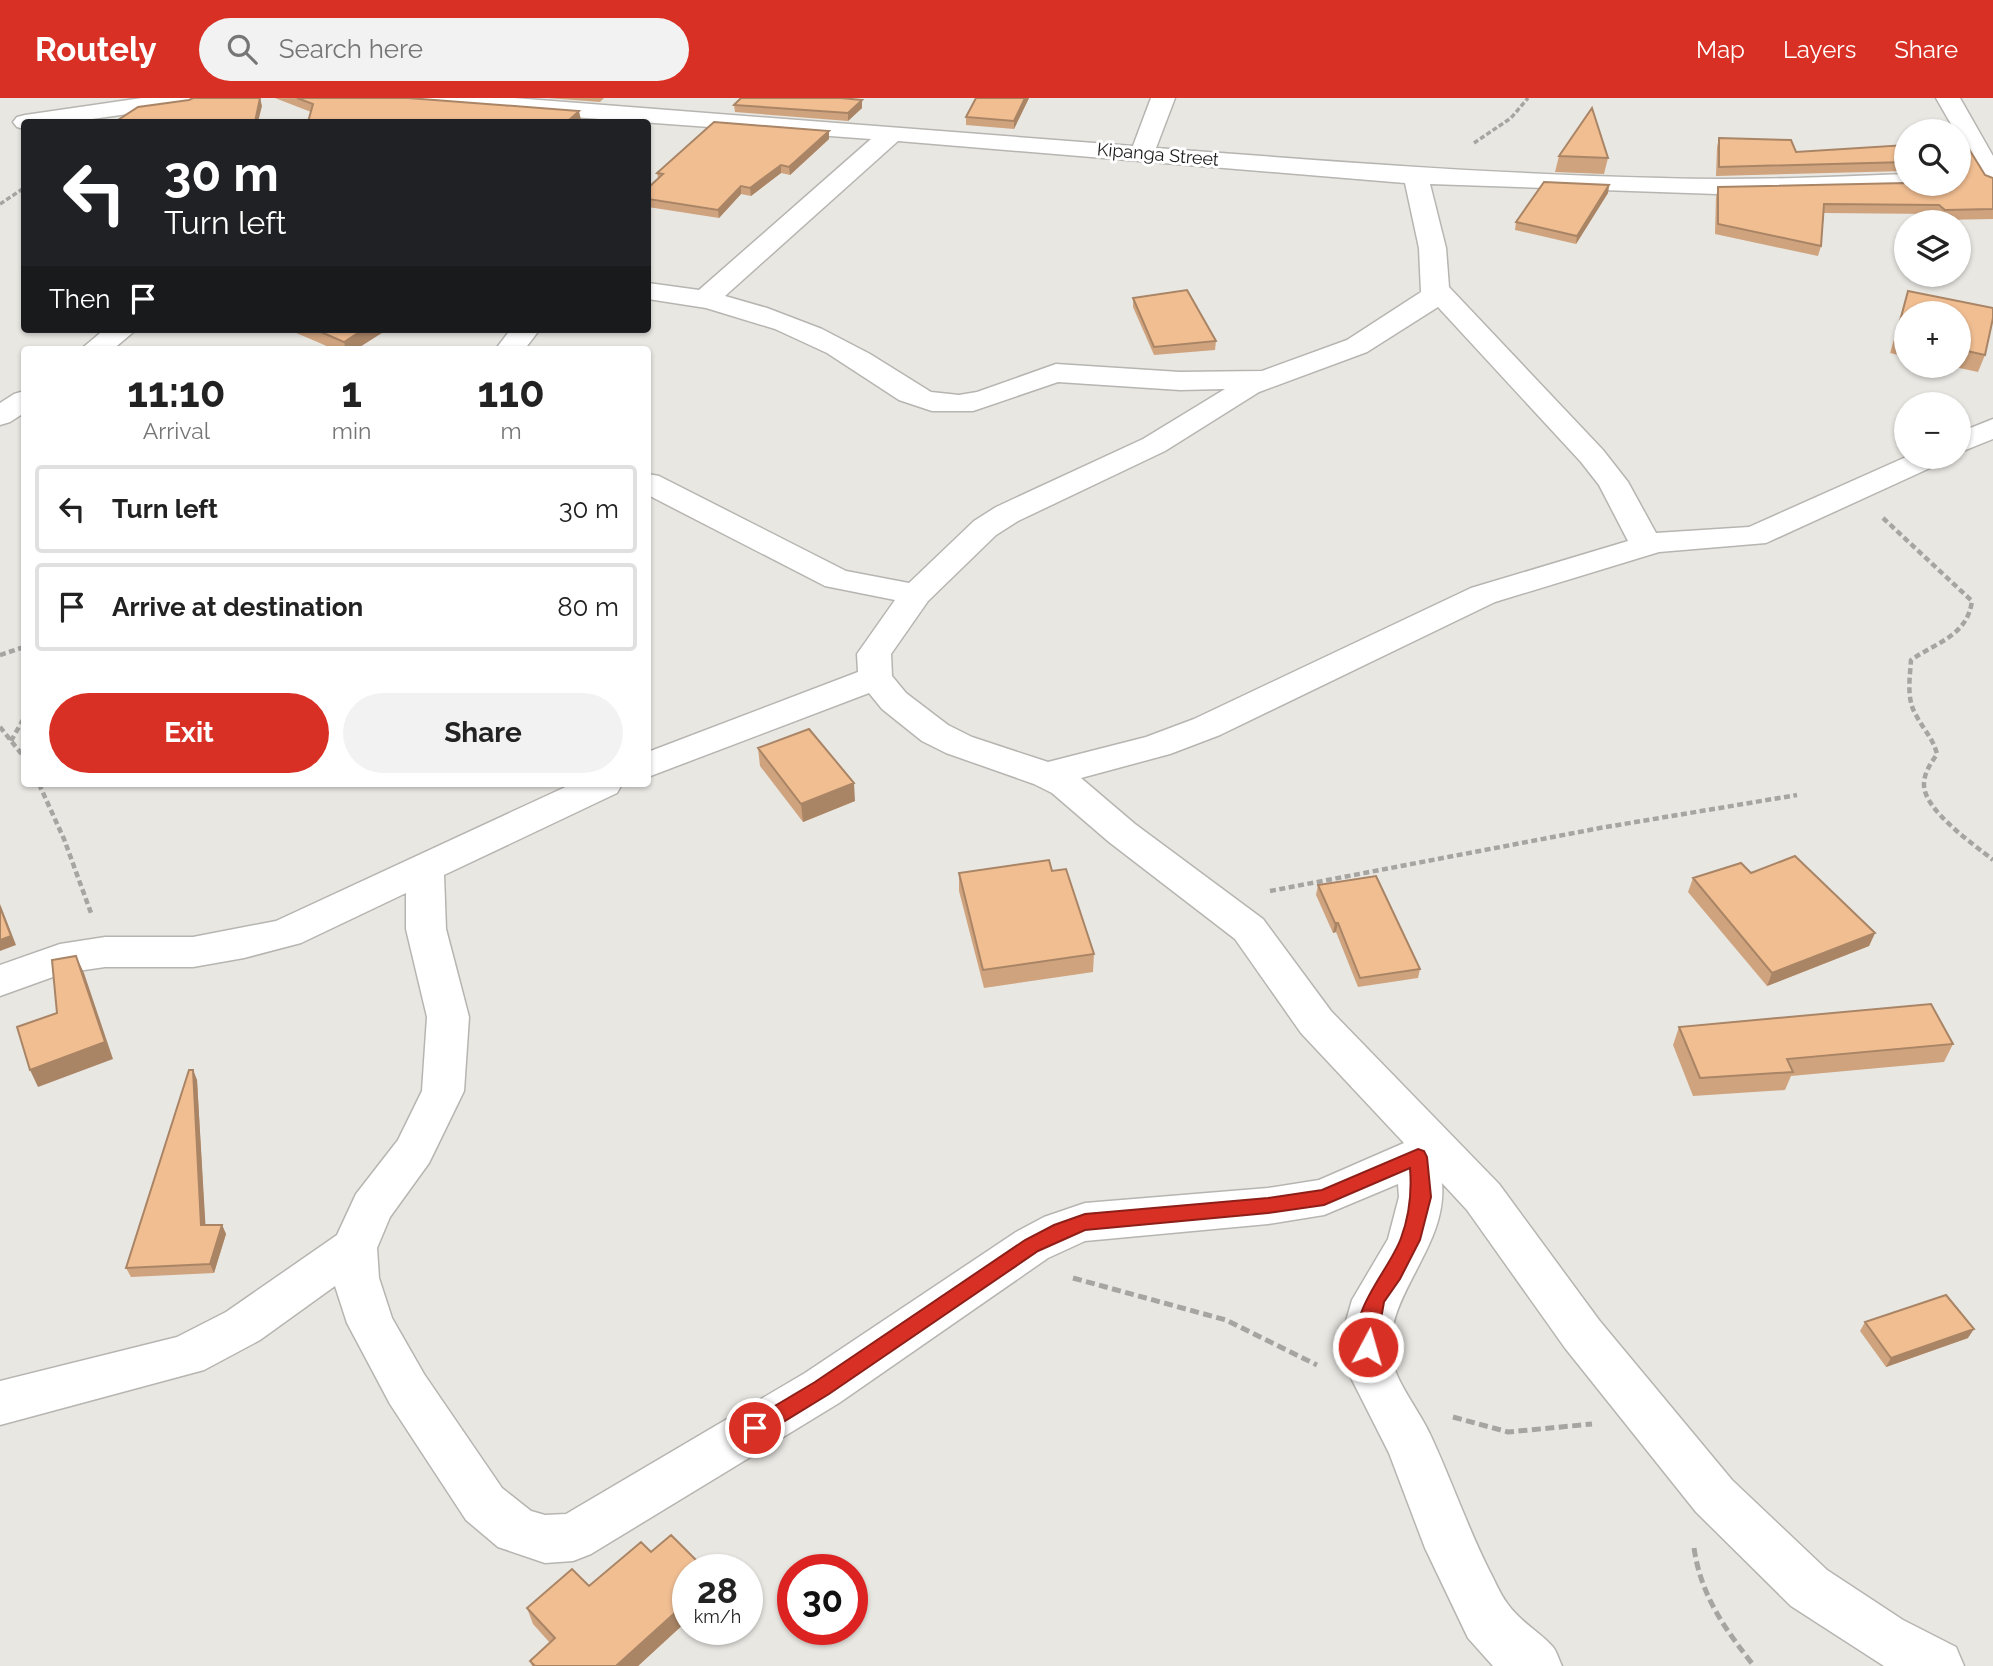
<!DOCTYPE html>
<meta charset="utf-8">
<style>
body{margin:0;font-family:Raleway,sans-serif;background:#f2f2f2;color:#222;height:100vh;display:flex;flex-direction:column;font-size:26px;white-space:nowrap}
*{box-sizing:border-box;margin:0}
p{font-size:23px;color:#767676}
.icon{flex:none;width:38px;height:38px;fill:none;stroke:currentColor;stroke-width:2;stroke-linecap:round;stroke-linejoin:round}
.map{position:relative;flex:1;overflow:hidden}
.side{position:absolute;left:21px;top:248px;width:630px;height:441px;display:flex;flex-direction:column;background:#fff;border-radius:7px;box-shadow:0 2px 5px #0004}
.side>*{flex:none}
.banner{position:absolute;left:21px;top:21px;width:630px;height:214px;border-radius:7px;box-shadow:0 2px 5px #0004;background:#202124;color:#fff;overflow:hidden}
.fabs{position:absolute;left:1894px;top:21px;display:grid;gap:14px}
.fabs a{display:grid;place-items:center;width:77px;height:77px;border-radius:50%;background:#fff;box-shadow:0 2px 5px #0004;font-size:35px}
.speed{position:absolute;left:672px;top:1456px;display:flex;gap:14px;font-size:35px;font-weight:700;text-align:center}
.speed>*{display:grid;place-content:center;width:91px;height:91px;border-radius:50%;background:#fff;box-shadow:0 2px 5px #0004;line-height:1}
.speed small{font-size:18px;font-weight:400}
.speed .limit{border:10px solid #d22;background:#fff;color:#111}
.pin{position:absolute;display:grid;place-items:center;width:60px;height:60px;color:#fff;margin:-30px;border:4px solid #fff;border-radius:50%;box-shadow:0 2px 7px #0007}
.me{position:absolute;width:77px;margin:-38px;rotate:6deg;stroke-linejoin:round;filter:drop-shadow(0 0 5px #0008)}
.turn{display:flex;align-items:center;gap:24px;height:147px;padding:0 28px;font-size:32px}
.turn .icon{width:91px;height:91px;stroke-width:2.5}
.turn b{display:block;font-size:49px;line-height:60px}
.then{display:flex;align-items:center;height:66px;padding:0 28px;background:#0003;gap:14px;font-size:26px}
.eta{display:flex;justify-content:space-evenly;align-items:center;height:119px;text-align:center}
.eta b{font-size:42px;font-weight:700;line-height:49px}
.button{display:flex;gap:14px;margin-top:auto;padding:14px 28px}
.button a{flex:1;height:80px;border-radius:42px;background:#d93025;color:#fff;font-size:28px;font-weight:700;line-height:80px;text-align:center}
.button a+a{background:#f2f2f2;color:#222}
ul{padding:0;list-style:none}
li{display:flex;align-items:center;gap:21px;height:88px;margin:0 14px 10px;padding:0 14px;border:4px solid #e0e0e0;border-radius:7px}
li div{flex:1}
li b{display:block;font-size:26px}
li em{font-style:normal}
header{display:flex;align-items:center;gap:42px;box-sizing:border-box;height:98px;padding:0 35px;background:#d93025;color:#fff}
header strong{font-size:33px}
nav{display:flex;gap:38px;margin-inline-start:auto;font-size:24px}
.search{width:490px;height:63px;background:#f2f2f2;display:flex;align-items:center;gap:18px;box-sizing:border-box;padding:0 24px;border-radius:38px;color:#767676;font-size:26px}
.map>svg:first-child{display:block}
</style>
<header>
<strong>Routely</strong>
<div class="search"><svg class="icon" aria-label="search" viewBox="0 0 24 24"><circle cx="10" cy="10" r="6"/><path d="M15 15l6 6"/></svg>Search here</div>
<nav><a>Map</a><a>Layers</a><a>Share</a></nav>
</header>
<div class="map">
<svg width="1993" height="1568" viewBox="0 0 1993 1568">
<rect width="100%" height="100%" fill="#e9e7e2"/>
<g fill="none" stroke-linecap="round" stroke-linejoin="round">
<g stroke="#b7b5b1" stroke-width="3">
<path id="street" d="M 142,0 L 203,0 L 199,5 L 191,7 L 71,24 L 24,24 L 24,31 L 17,29 L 13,24 L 17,19 L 25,17 Z
M 399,0 L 514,0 L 1133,48 L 1151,0 L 1175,0 L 1156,50 C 1324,63 1492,76 1661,80 C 1743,83 1824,79 1906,76 L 1906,86 L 1917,86 L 1906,92 L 1745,97 L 1430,86 L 1446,150 L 1449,189 L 1603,352 L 1628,384 L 1656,435 L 1749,429 L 1906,359 L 1945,359 L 1941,365 L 1766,445 L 1659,454 L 1495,504 L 1220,637 L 1170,656 L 1081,680 L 1135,726 L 1263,821 L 1331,913 L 1499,1086 L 1599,1222 L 1732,1382 L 1827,1472 L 1903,1522 L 1956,1549 L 1964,1568 L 1884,1568 L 1791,1508 L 1696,1414 L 1565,1250 L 1467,1112 L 1442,1085 C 1448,1153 1378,1201 1393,1265 C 1397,1285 1421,1316 1430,1336 C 1451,1381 1467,1428 1489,1472 C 1495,1483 1500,1496 1507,1505 C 1521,1525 1539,1533 1553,1549 C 1557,1554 1559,1562 1562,1568 L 1493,1568 L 1468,1540 L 1425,1450 L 1389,1355 L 1345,1268 L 1344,1230 L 1352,1202 L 1388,1141 L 1399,1099 L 1398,1086 L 1324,1117 L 1268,1126 L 1085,1143 L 1048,1160 L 839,1305 L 591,1456 L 573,1463 L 545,1465 L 498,1449 L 466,1422 L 390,1306 L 347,1225 L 335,1188 L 260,1242 L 204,1272 L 0,1327 L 0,1283 L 177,1239 L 226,1214 L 337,1137 L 356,1096 L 398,1042 L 422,993 L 427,919 L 406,831 L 406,795 L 301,845 L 244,860 L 193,869 L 105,869 L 64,875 L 0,898 L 0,867 L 60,846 L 105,839 L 193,839 L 276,823 L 572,686 L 622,686 L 617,695 L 444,777 L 446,831 L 469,919 L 464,993 L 429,1065 L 390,1119 L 377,1150 L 379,1180 L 392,1220 L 424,1276 L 502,1390 L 531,1413 L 545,1417 L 566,1416 L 805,1275 L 1016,1134 L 1044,1119 L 1085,1105 L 1268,1090 L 1319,1082 L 1404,1045 L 1301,935 L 1235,841 L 1109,744 L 1052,695 L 1034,686 L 946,655 L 922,643 L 882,611 L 869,595 L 648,679 L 648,654 L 858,574 L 857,556 L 895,502 L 825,488 L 648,397 L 648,376 L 659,378 L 846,473 L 909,485 L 974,423 L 996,409 L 1143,341 L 1225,291 L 1180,292 L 1058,284 L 973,313 L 932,313 L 899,302 L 827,255 L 775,231 L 706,210 L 648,201 L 648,185 L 699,192 L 871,41 L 411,7 L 403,5 ZM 898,43 L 1405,85 L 1419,150 L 1421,194 L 1347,242 L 1262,273 L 1180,274 L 1056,266 L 977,294 L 959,297 L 931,294 L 870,256 L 822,231 L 767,210 L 725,198 ZM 1438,209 L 1581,364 L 1599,387 L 1628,443 L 1471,490 L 1194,621 L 1146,639 L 1048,664 L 972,639 L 948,627 L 906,595 L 892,578 L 891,556 L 928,503 L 996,437 L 1018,423 L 1165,353 L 1259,294 L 1367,254 Z
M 1936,0 L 1960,0 L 1993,58 L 1993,88 L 1984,85 L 1980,80 L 1958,40 L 1958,33 L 1955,33 Z
M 105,231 L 137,231 L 112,252 L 80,252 Z
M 511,231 L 540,231 L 524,252 L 495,252 Z
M 24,293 L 24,315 L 10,324 L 0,327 L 0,305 L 14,296 Z
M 1993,321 L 1993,341 L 1958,355 L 1958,335 Z"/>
</g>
<path stroke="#a7a5a2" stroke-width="3.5" stroke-dasharray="5 2.5" stroke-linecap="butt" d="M 1474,45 L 1511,20 L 1528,0
M 0,106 L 24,90"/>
<path stroke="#a7a5a2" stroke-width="4.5" stroke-dasharray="6 3.5" stroke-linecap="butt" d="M 1883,420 L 1972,503 C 1967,538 1937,544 1911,562 C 1910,579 1906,601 1916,617 C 1923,631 1933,640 1937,656 C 1931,665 1924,675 1924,686 C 1923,712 1975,747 1993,762
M 0,557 L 24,549
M 0,629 L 24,659
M 11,643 L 24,620
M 39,686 L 64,741 L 91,815
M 1270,793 L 1600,730 L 1797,697"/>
<path stroke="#a7a5a2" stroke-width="5" stroke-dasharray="9 4.5" stroke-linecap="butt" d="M 1073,1180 L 1226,1222 L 1317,1267
M 1453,1319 L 1508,1334 L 1592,1326
M 1694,1450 C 1701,1498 1725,1531 1754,1568"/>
<use href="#street" fill="#fff" fill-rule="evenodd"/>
</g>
<path fill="#cfa37e" d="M 275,0 L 408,0 L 581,22 L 311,14 Z
M 548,0 L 604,0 L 600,4 Z
M 1029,0 L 1014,31 L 966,27 L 966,19 Z
M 862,2 L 862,10 L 848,23 L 735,14 L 734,7 Z
M 1719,40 L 1796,54 L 1906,47 L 1906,73 L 1716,78 L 1717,49 Z
M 829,41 L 790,77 L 781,75 L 751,98 L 741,96 L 719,120 L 648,109 L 648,90 L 658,81 L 657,75 Z
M 1559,58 L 1608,60 L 1604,76 L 1555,74 Z
M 1985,77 L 1993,80 L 1993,121 L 1942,122 L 1935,116 L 1824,115 L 1821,148 L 1818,158 L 1715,136 L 1716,99 L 1718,89 L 1906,85 Z
M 1609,87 L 1608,95 L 1576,146 L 1515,132 L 1516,124 Z
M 1908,193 L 1993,210 L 1993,220 L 1985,257 L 1978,274 L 1950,268 L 1958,268 L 1958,215 L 1906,215 L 1906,259 L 1890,255 Z
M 1133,200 L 1216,243 L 1215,252 L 1154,257 L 1133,209 Z
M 287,231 L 388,231 L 355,252 L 336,252 Z
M 758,650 L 855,703 L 803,724 L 760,668 Z
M 1052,773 L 1094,856 L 1093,874 L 984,890 L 959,793 L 959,775 Z
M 1751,775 L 1875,835 L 1869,848 L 1767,888 L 1688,794 L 1693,780 Z
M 1318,787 L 1420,871 L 1418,880 L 1358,889 L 1336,834 L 1333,835 L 1316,797 Z
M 1679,929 L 1953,946 L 1944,964 L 1791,978 L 1785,992 L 1693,998 L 1673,947 Z
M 193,972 L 197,982 L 205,1127 L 222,1127 L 226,1136 L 214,1175 L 131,1179 L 126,1170 Z
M 1865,1224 L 1968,1240 L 1886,1269 L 1860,1233 Z
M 651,1454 L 688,1472 L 688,1522 L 638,1568 L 532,1568 L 530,1563 L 550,1545 L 533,1526 L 527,1510 L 589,1488 Z"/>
<path fill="#a98566" d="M 260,0 L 262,8 L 258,24 L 255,24 Z
M 1025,0 L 1029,0 L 1014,31 L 1014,23 Z
M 862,2 L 862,10 L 848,23 L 848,15 Z
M 579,13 L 581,22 L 578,24 L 567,24 Z
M 829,33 L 829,41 L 790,77 L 789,69 Z
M 781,67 L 781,75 L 751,98 L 750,90 Z
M 1609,87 L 1608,95 L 1576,146 L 1577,138 Z
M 741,88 L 741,96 L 719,120 L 718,112 Z
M 364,231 L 388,231 L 355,252 L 346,252 L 344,244 Z
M 854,685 L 855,703 L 803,724 L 801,706 Z
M 0,806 L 16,847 L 0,853 Z
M 1335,825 L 1338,825 L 1336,834 L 1333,835 Z
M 1875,835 L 1869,848 L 1767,888 L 1772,875 Z
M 76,858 L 84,875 L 113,961 L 38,989 L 30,972 L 105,944 Z
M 193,972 L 197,982 L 206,1136 L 201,1127 Z
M 222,1127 L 226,1136 L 214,1175 L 210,1166 Z
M 1974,1231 L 1968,1240 L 1886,1269 L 1891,1260 Z
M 688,1503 L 688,1522 L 638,1568 L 616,1568 Z"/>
<path fill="#f1be92" stroke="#a98566" stroke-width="2" d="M 193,0 L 260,0 L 255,24 L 115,24 L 138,9 L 189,2 Z
M 297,0 L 408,0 L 579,13 L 567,24 L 308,24 L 313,6 Z
M 741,0 L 841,0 L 862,2 L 848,15 L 734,7 Z
M 976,0 L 1025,0 L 1014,23 L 966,19 Z
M 1592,10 L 1608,60 L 1559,58 Z
M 714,24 L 829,33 L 789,69 L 781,67 L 750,90 L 741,88 L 718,112 L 648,101 L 648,90 L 663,76 L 657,75 Z
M 1719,40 L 1791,42 L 1796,54 L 1906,47 L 1906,64 L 1719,69 Z
M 1958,51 L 1969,51 L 1985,77 L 1993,80 L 1993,111 L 1945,112 L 1939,107 L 1824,106 L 1821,148 L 1718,126 L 1718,89 L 1906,85 L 1958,86 Z
M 1544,84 L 1609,87 L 1577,138 L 1516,124 Z
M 1187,192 L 1216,243 L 1154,249 L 1133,200 Z
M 1908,193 L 1993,210 L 1993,220 L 1985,257 L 1958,251 L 1958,215 L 1906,215 L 1906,240 L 1896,238 Z
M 314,231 L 364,231 L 344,244 Z
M 809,631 L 854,685 L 801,706 L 758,650 Z
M 1795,758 L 1875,835 L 1772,875 L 1693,780 L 1741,765 L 1751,775 Z
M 1049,762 L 1052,773 L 1066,771 L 1094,856 L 983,872 L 959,775 Z
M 1376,778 L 1420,871 L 1360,880 L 1338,825 L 1335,825 L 1318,787 Z
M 0,809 L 11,838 L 0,842 Z
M 76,858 L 105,944 L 30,972 L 17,929 L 57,915 L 52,862 Z
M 1931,906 L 1953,946 L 1787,961 L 1793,974 L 1700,980 L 1679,929 Z
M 189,972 L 193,972 L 201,1127 L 222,1127 L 210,1166 L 126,1170 Z
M 1946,1197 L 1974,1231 L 1891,1260 L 1865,1224 Z
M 671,1437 L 706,1472 L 688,1472 L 688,1503 L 616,1568 L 535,1568 L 530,1563 L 555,1540 L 527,1510 L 572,1471 L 589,1488 L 641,1444 L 651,1454 Z"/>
<path fill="#d93025" stroke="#8d1f18" stroke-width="2" d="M 1418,1051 L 1424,1053 L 1427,1059 L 1431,1099 L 1420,1142 L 1400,1181 L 1384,1204 L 1375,1255 L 1368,1258 L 1362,1255 C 1343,1216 1389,1174 1401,1140 C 1410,1116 1412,1095 1410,1070 L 1324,1107 L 1268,1115 L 1085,1132 L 1038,1153 L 829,1296 L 762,1337 L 755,1339 L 748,1337 L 745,1330 L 748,1324 L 815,1284 L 1025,1142 L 1054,1127 L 1085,1116 L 1268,1100 L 1322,1092 Z"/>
<g text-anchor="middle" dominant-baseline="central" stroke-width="6" stroke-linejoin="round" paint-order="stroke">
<g font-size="18" fill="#1c1b1a" stroke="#fff">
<text transform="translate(1158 56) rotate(5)">Kipanga Street</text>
</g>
</g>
</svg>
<div class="fabs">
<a><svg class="icon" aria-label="search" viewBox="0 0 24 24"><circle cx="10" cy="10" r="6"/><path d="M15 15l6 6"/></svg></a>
<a><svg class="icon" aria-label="layers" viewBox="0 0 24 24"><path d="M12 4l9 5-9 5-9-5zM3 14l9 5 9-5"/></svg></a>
<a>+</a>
<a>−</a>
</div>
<div class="speed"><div>28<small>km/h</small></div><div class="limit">30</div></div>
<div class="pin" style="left:755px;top:1330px;background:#d93025"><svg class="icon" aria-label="arrive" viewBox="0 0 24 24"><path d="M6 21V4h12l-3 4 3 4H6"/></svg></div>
<svg class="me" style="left:1368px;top:1249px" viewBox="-20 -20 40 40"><circle r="17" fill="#d93025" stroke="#fff" stroke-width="3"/><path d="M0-11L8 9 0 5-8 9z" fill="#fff"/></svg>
<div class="banner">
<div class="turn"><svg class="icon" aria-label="left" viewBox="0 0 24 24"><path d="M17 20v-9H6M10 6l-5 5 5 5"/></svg><div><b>30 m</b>Turn left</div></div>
<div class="then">Then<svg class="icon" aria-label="arrive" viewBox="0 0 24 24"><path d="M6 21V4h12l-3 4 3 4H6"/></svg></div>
</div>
<section class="side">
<div class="eta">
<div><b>11:10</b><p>Arrival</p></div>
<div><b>1</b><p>min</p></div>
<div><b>110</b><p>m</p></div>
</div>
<ul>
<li><svg class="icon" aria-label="left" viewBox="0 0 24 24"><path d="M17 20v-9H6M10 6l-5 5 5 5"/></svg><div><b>Turn left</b></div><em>30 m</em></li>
<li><svg class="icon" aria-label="arrive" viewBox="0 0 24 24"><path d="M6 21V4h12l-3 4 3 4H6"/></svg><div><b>Arrive at destination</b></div><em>80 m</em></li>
</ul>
<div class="button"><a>Exit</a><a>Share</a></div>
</section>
</div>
